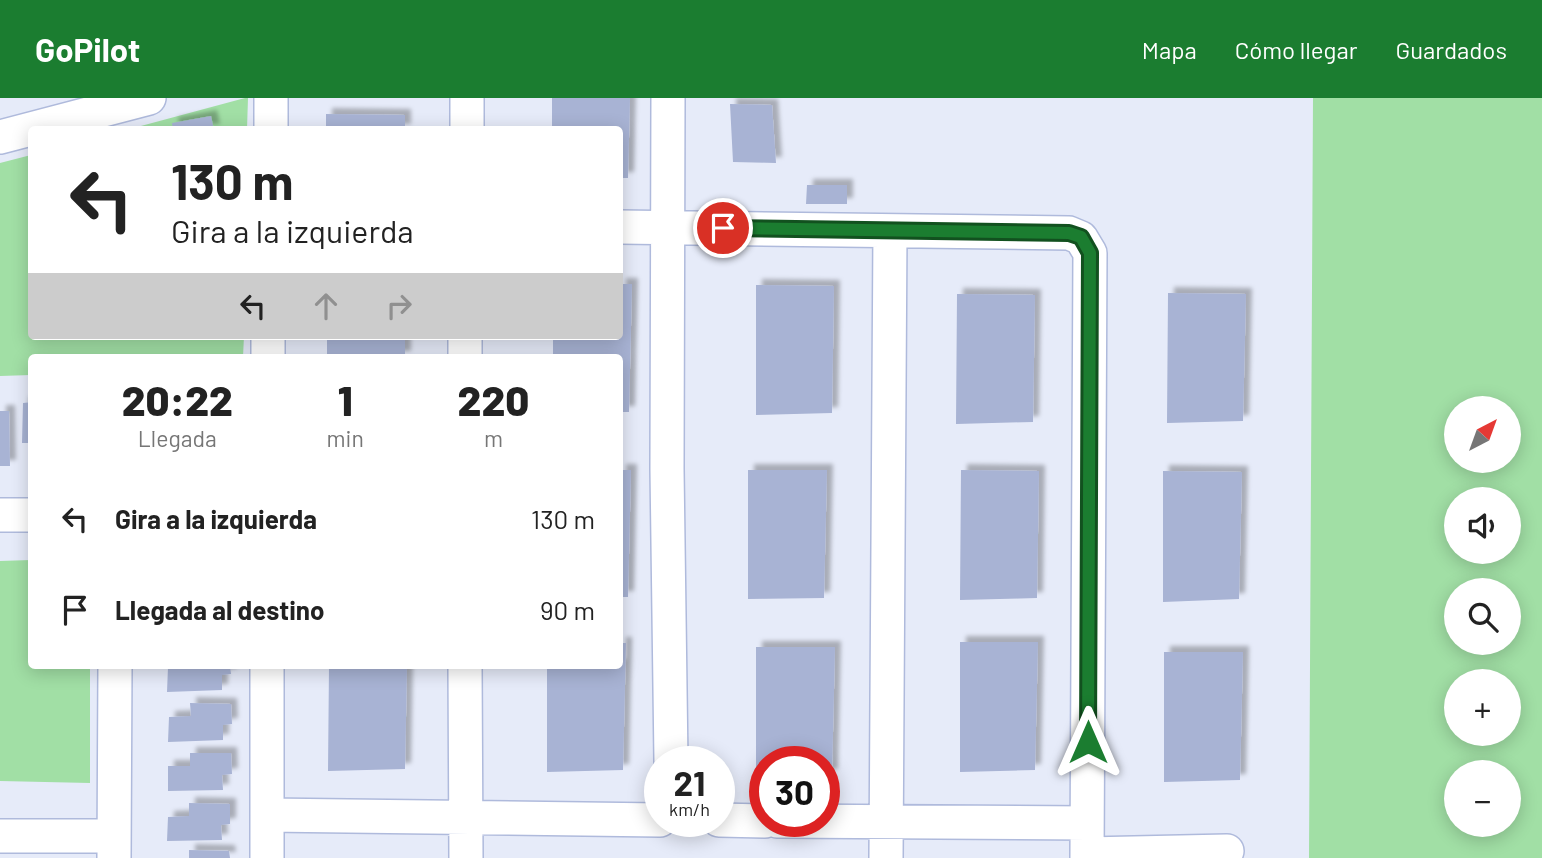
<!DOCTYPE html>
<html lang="es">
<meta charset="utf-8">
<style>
body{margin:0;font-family:Barlow,sans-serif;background:#f2f2f2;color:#222;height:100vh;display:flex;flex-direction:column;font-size:26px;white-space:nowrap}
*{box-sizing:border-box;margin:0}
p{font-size:23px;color:#767676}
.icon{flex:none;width:38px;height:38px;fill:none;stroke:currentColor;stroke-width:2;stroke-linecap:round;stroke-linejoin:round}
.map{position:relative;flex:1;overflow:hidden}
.panel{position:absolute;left:28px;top:256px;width:595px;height:315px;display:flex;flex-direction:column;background:#fff;border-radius:7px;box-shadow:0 4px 18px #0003}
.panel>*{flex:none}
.top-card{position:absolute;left:28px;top:28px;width:595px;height:214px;border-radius:7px;box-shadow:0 4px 18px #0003;background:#fff;color:#222;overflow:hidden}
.needle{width:46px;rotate:41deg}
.fabs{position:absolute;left:1444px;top:298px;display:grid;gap:14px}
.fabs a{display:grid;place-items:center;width:77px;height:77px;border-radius:50%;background:#fff;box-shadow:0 4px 18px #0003;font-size:35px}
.speed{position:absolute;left:644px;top:648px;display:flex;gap:14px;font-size:35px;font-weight:700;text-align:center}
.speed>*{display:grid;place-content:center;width:91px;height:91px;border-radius:50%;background:#fff;box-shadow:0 4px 18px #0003;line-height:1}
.speed small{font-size:18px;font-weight:400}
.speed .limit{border:10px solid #d22;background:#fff;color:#111}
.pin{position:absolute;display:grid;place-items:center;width:60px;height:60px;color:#fff;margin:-30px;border:4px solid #fff;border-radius:50%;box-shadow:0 2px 7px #0007}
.me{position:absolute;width:77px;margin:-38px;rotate:0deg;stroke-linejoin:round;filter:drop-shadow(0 0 5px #0008)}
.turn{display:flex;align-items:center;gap:24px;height:147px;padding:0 28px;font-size:32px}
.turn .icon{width:91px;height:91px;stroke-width:2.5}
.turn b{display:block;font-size:49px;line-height:60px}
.lanes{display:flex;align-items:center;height:66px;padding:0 28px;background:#0003;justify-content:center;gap:35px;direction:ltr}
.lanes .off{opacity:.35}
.eta{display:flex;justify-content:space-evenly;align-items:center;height:119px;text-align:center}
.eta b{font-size:42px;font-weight:800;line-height:49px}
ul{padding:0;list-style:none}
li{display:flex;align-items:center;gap:21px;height:91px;padding:0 28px}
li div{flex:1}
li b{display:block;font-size:26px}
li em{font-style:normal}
header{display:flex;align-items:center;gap:42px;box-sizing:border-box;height:98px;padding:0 35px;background:#1b7d30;color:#fff}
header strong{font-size:33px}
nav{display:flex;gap:38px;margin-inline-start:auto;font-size:24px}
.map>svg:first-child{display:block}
</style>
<header>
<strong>GoPilot</strong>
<nav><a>Mapa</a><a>Cómo llegar</a><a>Guardados</a></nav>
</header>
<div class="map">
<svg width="1542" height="760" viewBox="0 0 1542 760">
<defs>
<filter id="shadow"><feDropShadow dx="6" dy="-6" stdDeviation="2" flood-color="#0004"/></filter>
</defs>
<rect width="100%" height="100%" fill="#e6ebf9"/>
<path fill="#a1dfa5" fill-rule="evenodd" d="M 245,0 L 248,0 L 247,31 L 126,32 Z
M 1313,0 L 1542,0 L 1542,760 L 1309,760 ZM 1456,310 L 1508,310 L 1508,362 L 1456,362 ZM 1456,401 L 1508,401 L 1508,453 L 1456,453 ZM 1456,492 L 1508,492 L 1508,544 L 1456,544 ZM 1456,583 L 1508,583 L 1508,635 L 1456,635 ZM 1456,674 L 1508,674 L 1508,726 L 1456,726 Z
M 31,57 L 32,238 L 244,238 L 243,259 L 32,259 L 31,277 L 0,278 L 0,65 Z
M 31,462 L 32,567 L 90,567 L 90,685 L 0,683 L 0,463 Z"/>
<path fill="#a8b3d4" filter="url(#shadow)" d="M 552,0 L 630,0 L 628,80 L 620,80 L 620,32 L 552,32 Z
M 730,6 L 772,7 L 776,65 L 733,64 Z
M 326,16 L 405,17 L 405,32 L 326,32 Z
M 211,18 L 214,32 L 173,32 L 172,25 Z
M 807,87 L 847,87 L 847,106 L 806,106 Z
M 620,186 L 632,186 L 629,314 L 620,314 L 620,259 L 553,259 L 553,238 L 620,238 Z
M 756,187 L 834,188 L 832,315 L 756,317 Z
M 1168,195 L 1246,196 L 1243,323 L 1167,325 Z
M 957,196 L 1035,197 L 1033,324 L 956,326 Z
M 327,238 L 405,238 L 405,259 L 327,259 Z
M 32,304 L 32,345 L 22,345 L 23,305 Z
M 0,313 L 9,313 L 10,368 L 0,368 Z
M 620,372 L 631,372 L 628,499 L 620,499 Z
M 748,372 L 827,372 L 824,500 L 748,501 Z
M 961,372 L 1039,373 L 1037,500 L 960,502 Z
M 1163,373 L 1242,374 L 1239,501 L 1163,504 Z
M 960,544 L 1038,544 L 1035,672 L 960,674 Z
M 620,545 L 626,545 L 623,672 L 547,674 L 547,567 L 620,567 Z
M 756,549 L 835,549 L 832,677 L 824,677 L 824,663 L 765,663 L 765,679 L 756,679 Z
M 1164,554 L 1243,554 L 1240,682 L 1164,684 Z
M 190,567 L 230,567 L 231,576 L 222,577 L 222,592 L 167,594 L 168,569 Z
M 329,567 L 407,567 L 405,671 L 328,673 Z
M 190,605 L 231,606 L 232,626 L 223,627 L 223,642 L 168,644 L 169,619 L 191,618 Z
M 190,655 L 231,655 L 232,676 L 222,677 L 223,692 L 168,693 L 168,668 L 190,668 Z
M 189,705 L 230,706 L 230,726 L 221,727 L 222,742 L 167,743 L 168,719 L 189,718 Z
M 189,752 L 229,753 L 230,760 L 189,760 Z"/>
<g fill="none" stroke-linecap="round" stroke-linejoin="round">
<g stroke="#afbadc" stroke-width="36">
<path id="minor" d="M 668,0 L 667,371 L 671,663
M 271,32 L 271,0
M 467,32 L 467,0
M 0,39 L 149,0
M 620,129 L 1069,135 L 1081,140 L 1090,155 L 1087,760
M 268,259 L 268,238
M 465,259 L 465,238
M 0,417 L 32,417
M 267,567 L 267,760
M 465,567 L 466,760
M 267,717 L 660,722
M 719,722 L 765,723
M 777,723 L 1087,725
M 0,738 L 114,738
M 1087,756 L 1227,753
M 114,760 L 115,567
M 886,760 L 890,133"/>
</g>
<use href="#minor" stroke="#fff" stroke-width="33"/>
</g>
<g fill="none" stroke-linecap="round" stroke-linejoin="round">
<g stroke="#12511f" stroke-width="18">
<path id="route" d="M 723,130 L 1069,135 L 1081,139 L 1090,155 L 1088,644"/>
</g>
<use href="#route" stroke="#1b7d30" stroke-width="12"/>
</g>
</svg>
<div class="fabs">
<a><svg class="needle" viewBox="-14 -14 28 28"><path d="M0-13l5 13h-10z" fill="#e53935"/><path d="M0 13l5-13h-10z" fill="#767676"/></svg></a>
<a><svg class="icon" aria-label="sound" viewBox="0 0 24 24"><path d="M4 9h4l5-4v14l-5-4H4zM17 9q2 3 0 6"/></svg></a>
<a><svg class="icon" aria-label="search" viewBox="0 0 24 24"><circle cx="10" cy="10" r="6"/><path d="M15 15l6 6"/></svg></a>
<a>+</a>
<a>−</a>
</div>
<div class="speed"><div>21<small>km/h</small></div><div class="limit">30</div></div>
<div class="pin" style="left:723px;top:130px;background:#d93025"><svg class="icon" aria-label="arrive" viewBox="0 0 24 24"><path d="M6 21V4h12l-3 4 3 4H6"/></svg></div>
<svg class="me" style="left:1088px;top:644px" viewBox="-20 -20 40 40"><path d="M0-17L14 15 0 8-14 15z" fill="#1b7d30" stroke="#fff" stroke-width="4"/></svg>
<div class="top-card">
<div class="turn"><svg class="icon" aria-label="left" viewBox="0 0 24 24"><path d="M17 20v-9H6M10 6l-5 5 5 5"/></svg><div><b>130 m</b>Gira a la izquierda</div></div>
<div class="lanes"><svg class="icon" aria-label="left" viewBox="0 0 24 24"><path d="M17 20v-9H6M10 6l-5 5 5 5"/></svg><svg class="icon off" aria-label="ahead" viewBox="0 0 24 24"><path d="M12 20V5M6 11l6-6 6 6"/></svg><svg class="icon off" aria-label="right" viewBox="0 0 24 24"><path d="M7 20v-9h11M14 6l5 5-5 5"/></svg></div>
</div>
<section class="panel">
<div class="eta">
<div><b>20:22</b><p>Llegada</p></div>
<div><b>1</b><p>min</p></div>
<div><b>220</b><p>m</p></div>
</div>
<ul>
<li><svg class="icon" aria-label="left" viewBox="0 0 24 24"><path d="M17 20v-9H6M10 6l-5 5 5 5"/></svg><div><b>Gira a la izquierda</b></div><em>130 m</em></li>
<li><svg class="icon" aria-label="arrive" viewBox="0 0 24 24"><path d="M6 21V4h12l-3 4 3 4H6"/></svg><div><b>Llegada al destino</b></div><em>90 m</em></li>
</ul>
</section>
</div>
